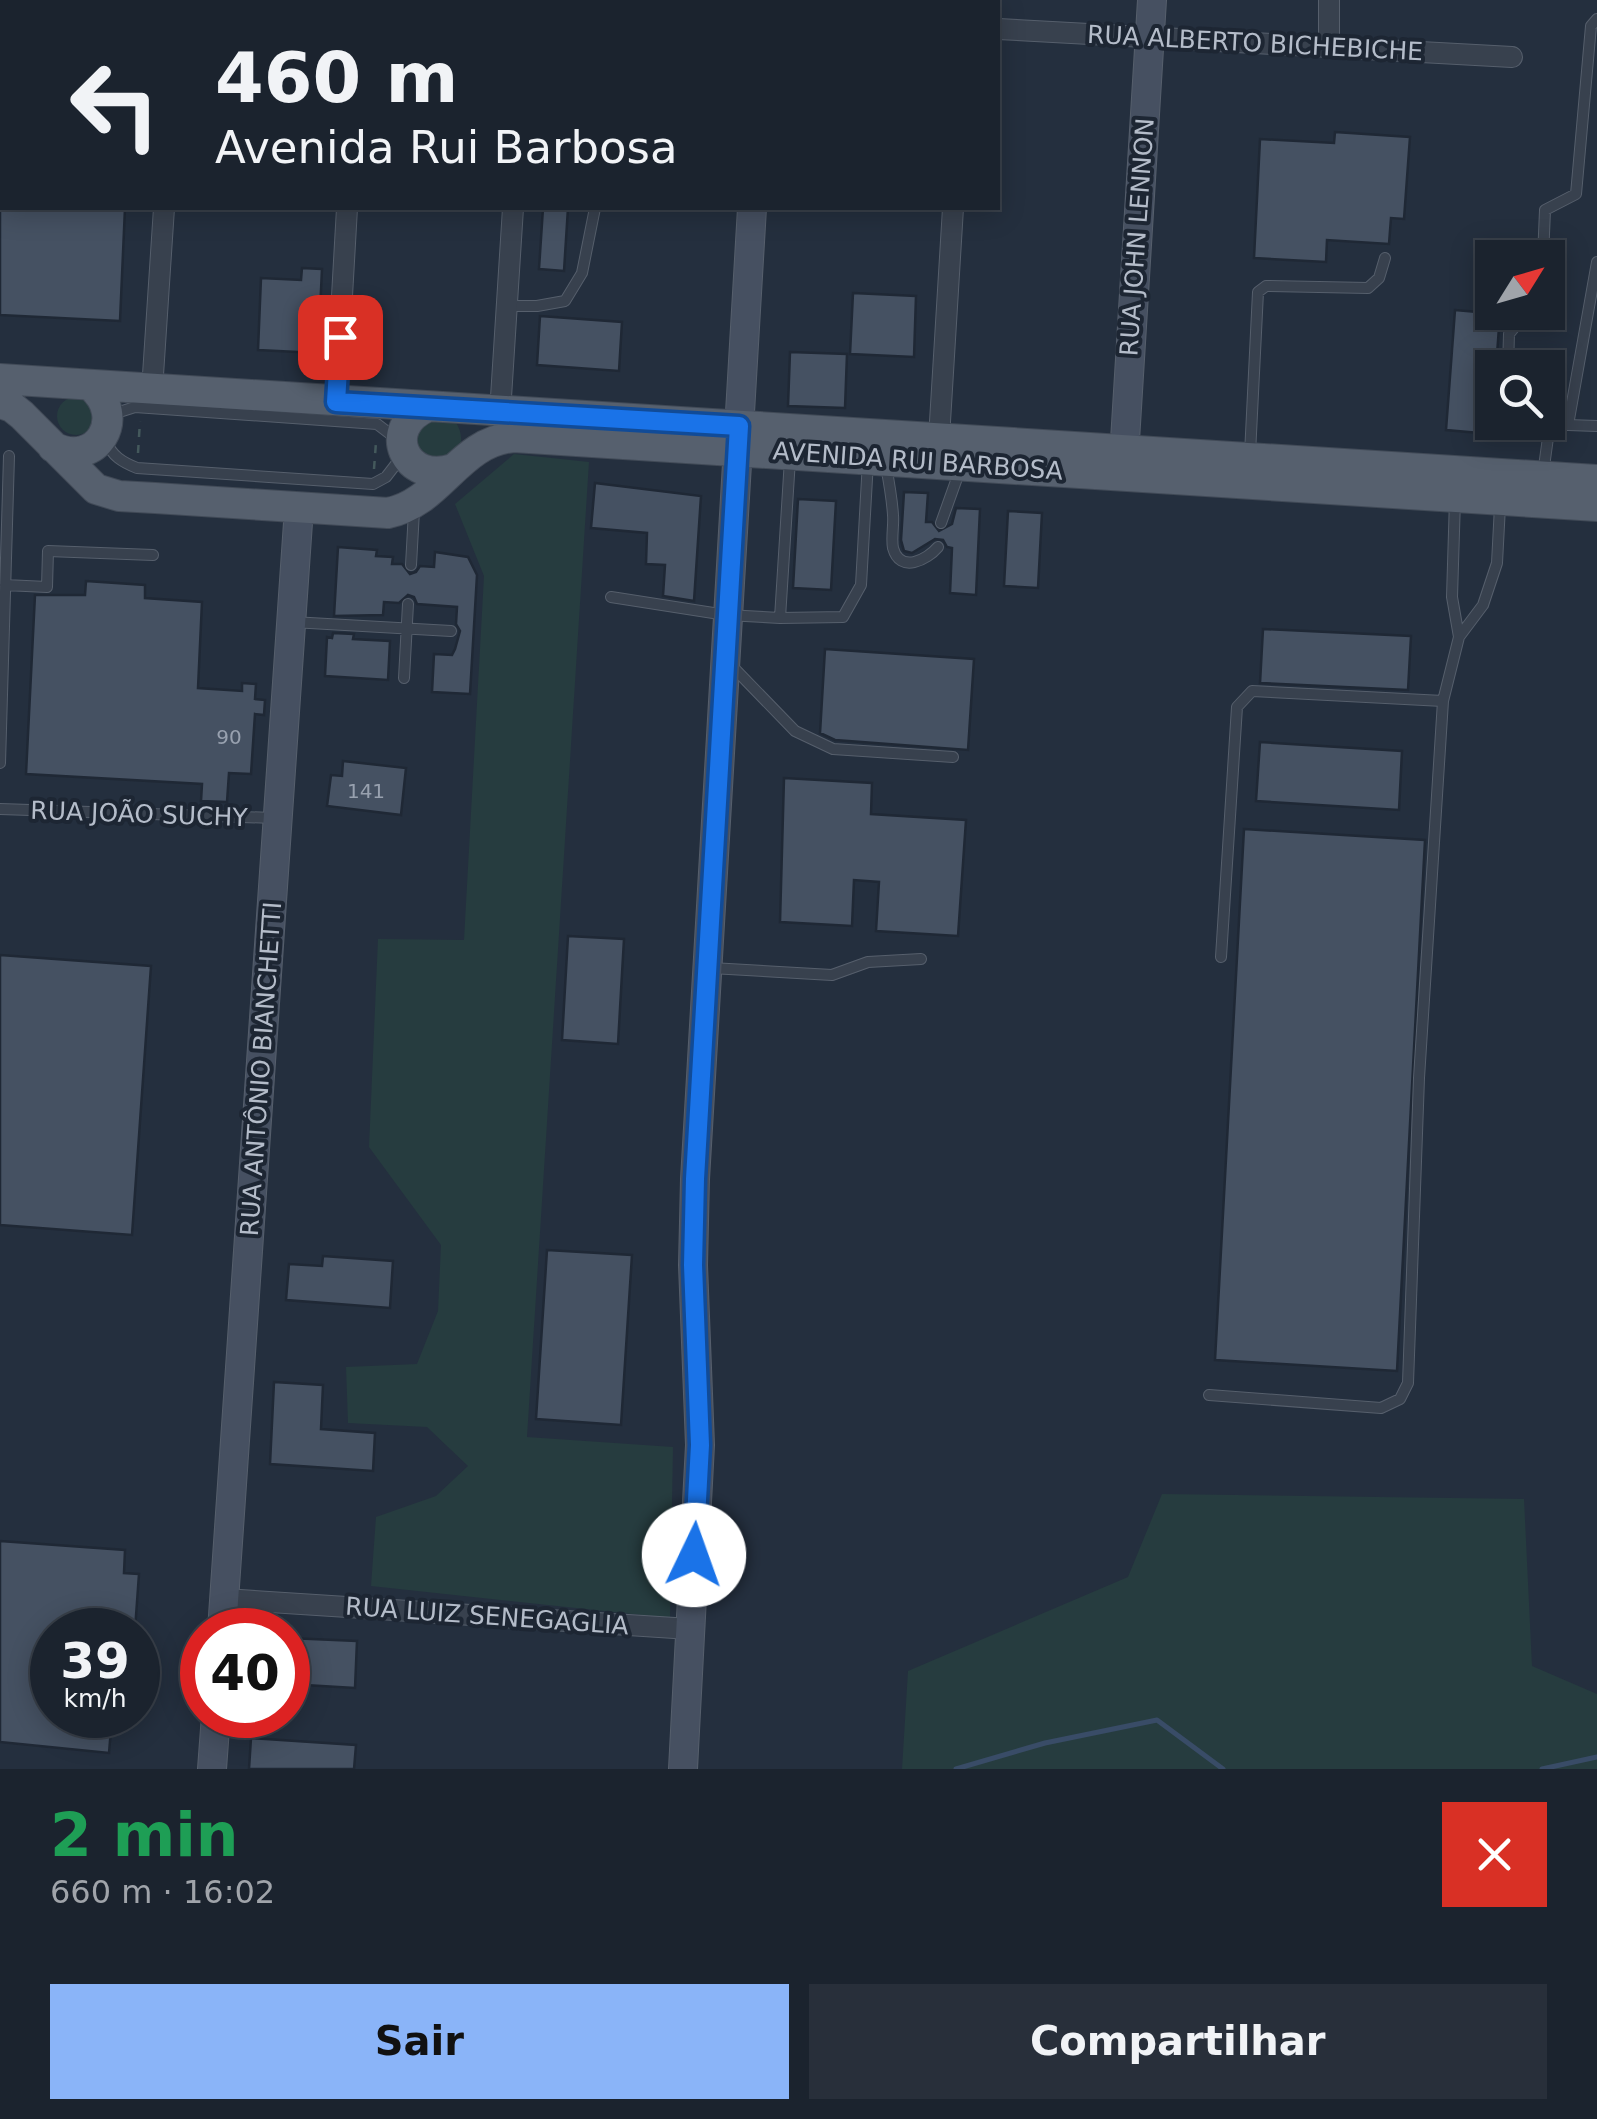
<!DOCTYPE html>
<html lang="pt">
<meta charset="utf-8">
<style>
body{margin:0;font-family:"DejaVu Sans",sans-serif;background:#282f3a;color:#f1f3f6;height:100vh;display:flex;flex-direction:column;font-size:38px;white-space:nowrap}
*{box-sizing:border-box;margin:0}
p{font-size:32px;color:#a0a4aa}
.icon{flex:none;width:55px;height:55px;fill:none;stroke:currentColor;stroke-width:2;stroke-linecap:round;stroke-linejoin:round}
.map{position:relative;height:1769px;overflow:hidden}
.side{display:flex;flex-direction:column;background:#1b232e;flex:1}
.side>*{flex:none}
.top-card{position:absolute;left:0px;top:0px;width:1000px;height:210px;box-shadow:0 5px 25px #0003,0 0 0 2px #39404a;background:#1b232e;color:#f1f3f6;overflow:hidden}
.needle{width:65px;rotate:53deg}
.controls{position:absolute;left:1475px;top:240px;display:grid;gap:20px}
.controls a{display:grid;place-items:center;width:90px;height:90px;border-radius:0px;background:#1b232e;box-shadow:0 5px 25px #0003,0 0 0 2px #39404a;font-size:50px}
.speed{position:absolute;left:30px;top:1608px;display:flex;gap:20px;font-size:50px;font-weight:700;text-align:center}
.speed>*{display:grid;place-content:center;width:130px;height:130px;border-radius:50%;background:#1b232e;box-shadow:0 5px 25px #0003,0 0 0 2px #39404a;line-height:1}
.speed small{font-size:25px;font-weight:400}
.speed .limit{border:15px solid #d22;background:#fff;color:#111}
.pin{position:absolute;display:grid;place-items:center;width:85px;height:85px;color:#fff;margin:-42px;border-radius:20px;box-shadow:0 5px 15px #0006}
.me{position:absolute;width:110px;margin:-55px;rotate:3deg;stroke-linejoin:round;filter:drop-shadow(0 0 8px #0008)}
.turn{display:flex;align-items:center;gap:35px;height:210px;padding:0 50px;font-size:45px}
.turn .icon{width:130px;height:130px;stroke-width:2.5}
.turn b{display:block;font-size:70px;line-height:85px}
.round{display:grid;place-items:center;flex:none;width:105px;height:105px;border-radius:0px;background:#282f3a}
.head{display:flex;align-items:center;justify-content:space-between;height:170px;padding:0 50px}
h1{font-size:60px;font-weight:700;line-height:75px;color:#1e9e55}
.button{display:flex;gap:20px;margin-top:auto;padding:20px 50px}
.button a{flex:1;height:115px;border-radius:0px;background:#8ab4f8;color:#111;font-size:40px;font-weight:700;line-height:115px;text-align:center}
.button a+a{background:#282f3a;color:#f1f3f6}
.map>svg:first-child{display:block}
</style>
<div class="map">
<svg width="1597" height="1769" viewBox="0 0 1597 1769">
<rect width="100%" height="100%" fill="#242f3e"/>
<path fill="#263c3f" d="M57 416a19 19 0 1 1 38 0a19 19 0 1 1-38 0Z
M 425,416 L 455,421 C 464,435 463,446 453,459 L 423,461 L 412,433 Z
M 514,454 L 589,462 L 527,1437 L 673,1447 L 670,1618 L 371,1586 L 376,1517 L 436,1496 L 468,1466 L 427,1427 L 348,1423 L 346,1367 L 417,1364 L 438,1311 L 441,1245 L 369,1147 L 378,939 L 464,940 L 484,576 L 455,504 Z
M 1162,1494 L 1524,1499 L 1532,1666 L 1597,1694 L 1597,1769 L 902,1769 L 908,1671 L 1128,1577 Z"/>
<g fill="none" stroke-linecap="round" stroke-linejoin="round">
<path stroke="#394c67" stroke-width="5" d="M 956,1769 L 1045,1743 L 1157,1720 L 1223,1769
M 1542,1769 L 1597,1757"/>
</g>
<path fill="#455162" stroke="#1f2835" stroke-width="2.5" d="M 1335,132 L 1410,137 L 1404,219 L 1391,218 L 1389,244 L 1327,240 L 1326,262 L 1254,258 L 1260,139 L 1334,143 Z
M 0,208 L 125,208 L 120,321 L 0,315 Z
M 543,208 L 568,208 L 564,271 L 539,269 Z
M 302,268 L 322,269 L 318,353 L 258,350 L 261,278 L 301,280 Z
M 853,293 L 916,296 L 914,357 L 850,354 Z
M 1455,310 L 1500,314 L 1496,368 L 1492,368 L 1491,434 L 1446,430 Z
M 540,316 L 622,322 L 619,371 L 537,365 Z
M 790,352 L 847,354 L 845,408 L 788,406 Z
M 595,483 L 701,496 L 694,601 L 663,596 L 665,565 L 646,564 L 647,533 L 591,528 Z
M 904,492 L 928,493 L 926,522 L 932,522 L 939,531 L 952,524 L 956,508 L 980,509 L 976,595 L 950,593 L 952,548 L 947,547 L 943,540 L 935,539 L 912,553 L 904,551 L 901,540 Z
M 798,499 L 836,501 L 831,590 L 793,588 Z
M 1008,511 L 1042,513 L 1038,588 L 1004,586 Z
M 338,547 L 377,550 L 376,556 L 393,557 L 392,564 L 402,564 L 410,574 L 416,572 L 420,566 L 434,567 L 435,552 L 468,557 L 477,575 L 470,694 L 432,692 L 434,654 L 452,655 L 455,649 L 460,631 L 456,624 L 457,607 L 417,604 L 414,597 L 408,595 L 399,603 L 384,602 L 383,615 L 334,616 Z
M 86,581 L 145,585 L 145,598 L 202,602 L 198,688 L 242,691 L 242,683 L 256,684 L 255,699 L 265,700 L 264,715 L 255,714 L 251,774 L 229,773 L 227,802 L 201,801 L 202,784 L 26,774 L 35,595 L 85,595 Z
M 1263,629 L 1411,636 L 1408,690 L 1260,683 Z
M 333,633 L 354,634 L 353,639 L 390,641 L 388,680 L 325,676 L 327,637 L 332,638 Z
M 825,649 L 974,659 L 968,750 L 835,740 L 820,733 Z
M 1260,742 L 1402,751 L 1399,810 L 1256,801 Z
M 343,761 L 406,768 L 401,815 L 327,806 L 331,775 L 342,776 Z
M 784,778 L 872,783 L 871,814 L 966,820 L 958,936 L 876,931 L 879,882 L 854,880 L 852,926 L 780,922 Z
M 1244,829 L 1425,840 L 1397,1371 L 1215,1360 Z
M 568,936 L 624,939 L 618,1044 L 562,1040 Z
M 0,955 L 151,966 L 132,1235 L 0,1225 Z
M 547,1250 L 632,1255 L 621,1425 L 536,1419 Z
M 323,1256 L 393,1261 L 390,1308 L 286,1300 L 289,1264 L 322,1266 Z
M 274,1382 L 323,1385 L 321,1429 L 375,1433 L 373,1471 L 270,1464 Z
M 0,1541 L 125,1550 L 124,1573 L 139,1574 L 135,1630 L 52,1630 L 52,1715 L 124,1715 L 122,1730 L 111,1729 L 109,1753 L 0,1742 Z
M 288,1638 L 357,1641 L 355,1688 L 288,1684 Z
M 251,1738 L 356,1745 L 354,1769 L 249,1769 Z"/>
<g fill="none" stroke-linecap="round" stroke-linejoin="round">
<g stroke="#565f6c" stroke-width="12">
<path id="lane" d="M 1543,258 L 1545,210 L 1576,194 L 1591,26 L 1597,19
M 508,306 L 537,306 L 565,301 L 582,273 L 595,208
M 1508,368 L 1509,334 L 1527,312
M 113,414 L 135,407 L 377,424 L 398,440
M 1550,423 L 1568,425 L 1597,262
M 1568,425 L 1597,426
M 106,441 C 112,456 122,462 137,468 L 373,484 L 386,477 L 403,455
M 1250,454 L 1258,292 L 1266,286 L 1368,288 L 1379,278 L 1385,258
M 886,466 C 889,482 892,499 893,515 C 894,525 891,538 893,548 C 900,574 927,560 938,547
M 1543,474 L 1550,423 L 1547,422
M 1455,499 L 1452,597 L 1459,637
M 941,523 L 961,467
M 411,565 L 414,511
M 5,585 L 47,587 L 48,551 L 153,555
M 611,597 L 726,615 L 780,618 L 790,459
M 780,618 L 843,617 L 861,585 L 868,461
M 292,622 L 451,631
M 732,666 L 795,731 L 833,749 L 953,757
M 404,678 L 408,604
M 0,763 L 9,456
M 0,809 L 274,818
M 1221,957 L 1237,707 L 1252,691 L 1443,701
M 711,968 L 832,975 L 868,962 L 921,959
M 1209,1395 L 1381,1408 L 1400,1399 L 1408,1383 L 1419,1078 L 1443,701 L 1459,637 L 1483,605 L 1497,563 L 1500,506"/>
</g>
<g stroke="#565f6c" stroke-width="22">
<path id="street" d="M 448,0 L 505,2
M 177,2 L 177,0
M 362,2 L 362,0
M 525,2 L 525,0
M 965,2 L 965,0
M 998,29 L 1512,57
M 1329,46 L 1329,0
M 152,390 L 164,208
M 336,402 L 347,208
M 500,413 L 513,208
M 939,438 L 953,208
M 224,1599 L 690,1629"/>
</g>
<g stroke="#565f6c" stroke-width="30">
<path id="secondary" d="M 765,2 L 765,0
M 1123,473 L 1152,0
M 222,1630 L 299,508
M 212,1769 L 216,1715
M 683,1769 L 700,1445 L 693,1265 L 695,1179 L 752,208"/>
</g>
<g stroke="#414a57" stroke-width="32">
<path id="primary" d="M 0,379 L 1597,480
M 0,403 L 12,407 L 22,415 L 96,489 L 119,496 L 155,498 L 388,513 C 440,503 459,441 514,437 L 1597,506
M 427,407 C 380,428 405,485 453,469
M 53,447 C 97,469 128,417 91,386"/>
</g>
<path stroke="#44595c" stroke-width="2.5" stroke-dasharray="8 8" stroke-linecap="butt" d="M 138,453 L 140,421
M 374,469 L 376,442"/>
<use href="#lane" stroke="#38414e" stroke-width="10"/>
<use href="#street" stroke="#38414e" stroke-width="20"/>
<use href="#secondary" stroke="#465061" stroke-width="28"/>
<use href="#primary" stroke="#56606e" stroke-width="30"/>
</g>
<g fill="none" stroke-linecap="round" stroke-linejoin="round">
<g stroke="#114b97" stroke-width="25">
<path id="route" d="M 340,337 L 336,402 L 739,426 L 695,1179 L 693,1265 L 700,1445 L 694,1555"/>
</g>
<use href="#route" stroke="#1a73e8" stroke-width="18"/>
</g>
<g text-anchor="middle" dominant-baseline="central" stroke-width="8" stroke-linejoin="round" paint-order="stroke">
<g font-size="20" fill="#98a1af">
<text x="229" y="737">90</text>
<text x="366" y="791">141</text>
</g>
<g font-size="25" fill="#b4bcc9" stroke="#1d2633">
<text transform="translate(1255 43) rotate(3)">RUA ALBERTO BICHEBICHE</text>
<text transform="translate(1137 237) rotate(-86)">RUA JOHN LENNON</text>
<text transform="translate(918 461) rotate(4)">AVENIDA RUI BARBOSA</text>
<text transform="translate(139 814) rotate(2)">RUA JOÃO SUCHY</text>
<text transform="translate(261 1069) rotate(-86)">RUA ANTÔNIO BIANCHETTI</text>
<text transform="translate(487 1616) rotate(4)">RUA LUIZ SENEGAGLIA</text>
</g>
</g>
</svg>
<div class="controls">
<a><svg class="needle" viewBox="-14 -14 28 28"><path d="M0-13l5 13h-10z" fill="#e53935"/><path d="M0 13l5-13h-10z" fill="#a0a4aa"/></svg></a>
<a><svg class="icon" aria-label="search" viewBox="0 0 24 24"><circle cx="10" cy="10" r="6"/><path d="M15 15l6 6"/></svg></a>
</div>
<div class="speed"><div>39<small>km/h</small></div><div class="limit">40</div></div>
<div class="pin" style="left:340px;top:337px;background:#d93025"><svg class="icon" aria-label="arrive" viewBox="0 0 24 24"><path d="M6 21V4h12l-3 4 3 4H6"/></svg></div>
<svg class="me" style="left:694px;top:1555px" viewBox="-20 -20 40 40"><circle r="19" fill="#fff"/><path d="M0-13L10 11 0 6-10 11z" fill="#1a73e8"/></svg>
<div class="top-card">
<div class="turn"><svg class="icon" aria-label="left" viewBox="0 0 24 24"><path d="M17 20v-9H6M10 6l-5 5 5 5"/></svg><div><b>460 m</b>Avenida Rui Barbosa</div></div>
</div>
</div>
<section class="side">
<div class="head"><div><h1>2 min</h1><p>660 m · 16:02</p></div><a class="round" style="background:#d93025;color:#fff"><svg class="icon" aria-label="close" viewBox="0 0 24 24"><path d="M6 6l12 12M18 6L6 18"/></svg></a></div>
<div class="button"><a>Sair</a><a>Compartilhar</a></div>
</section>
